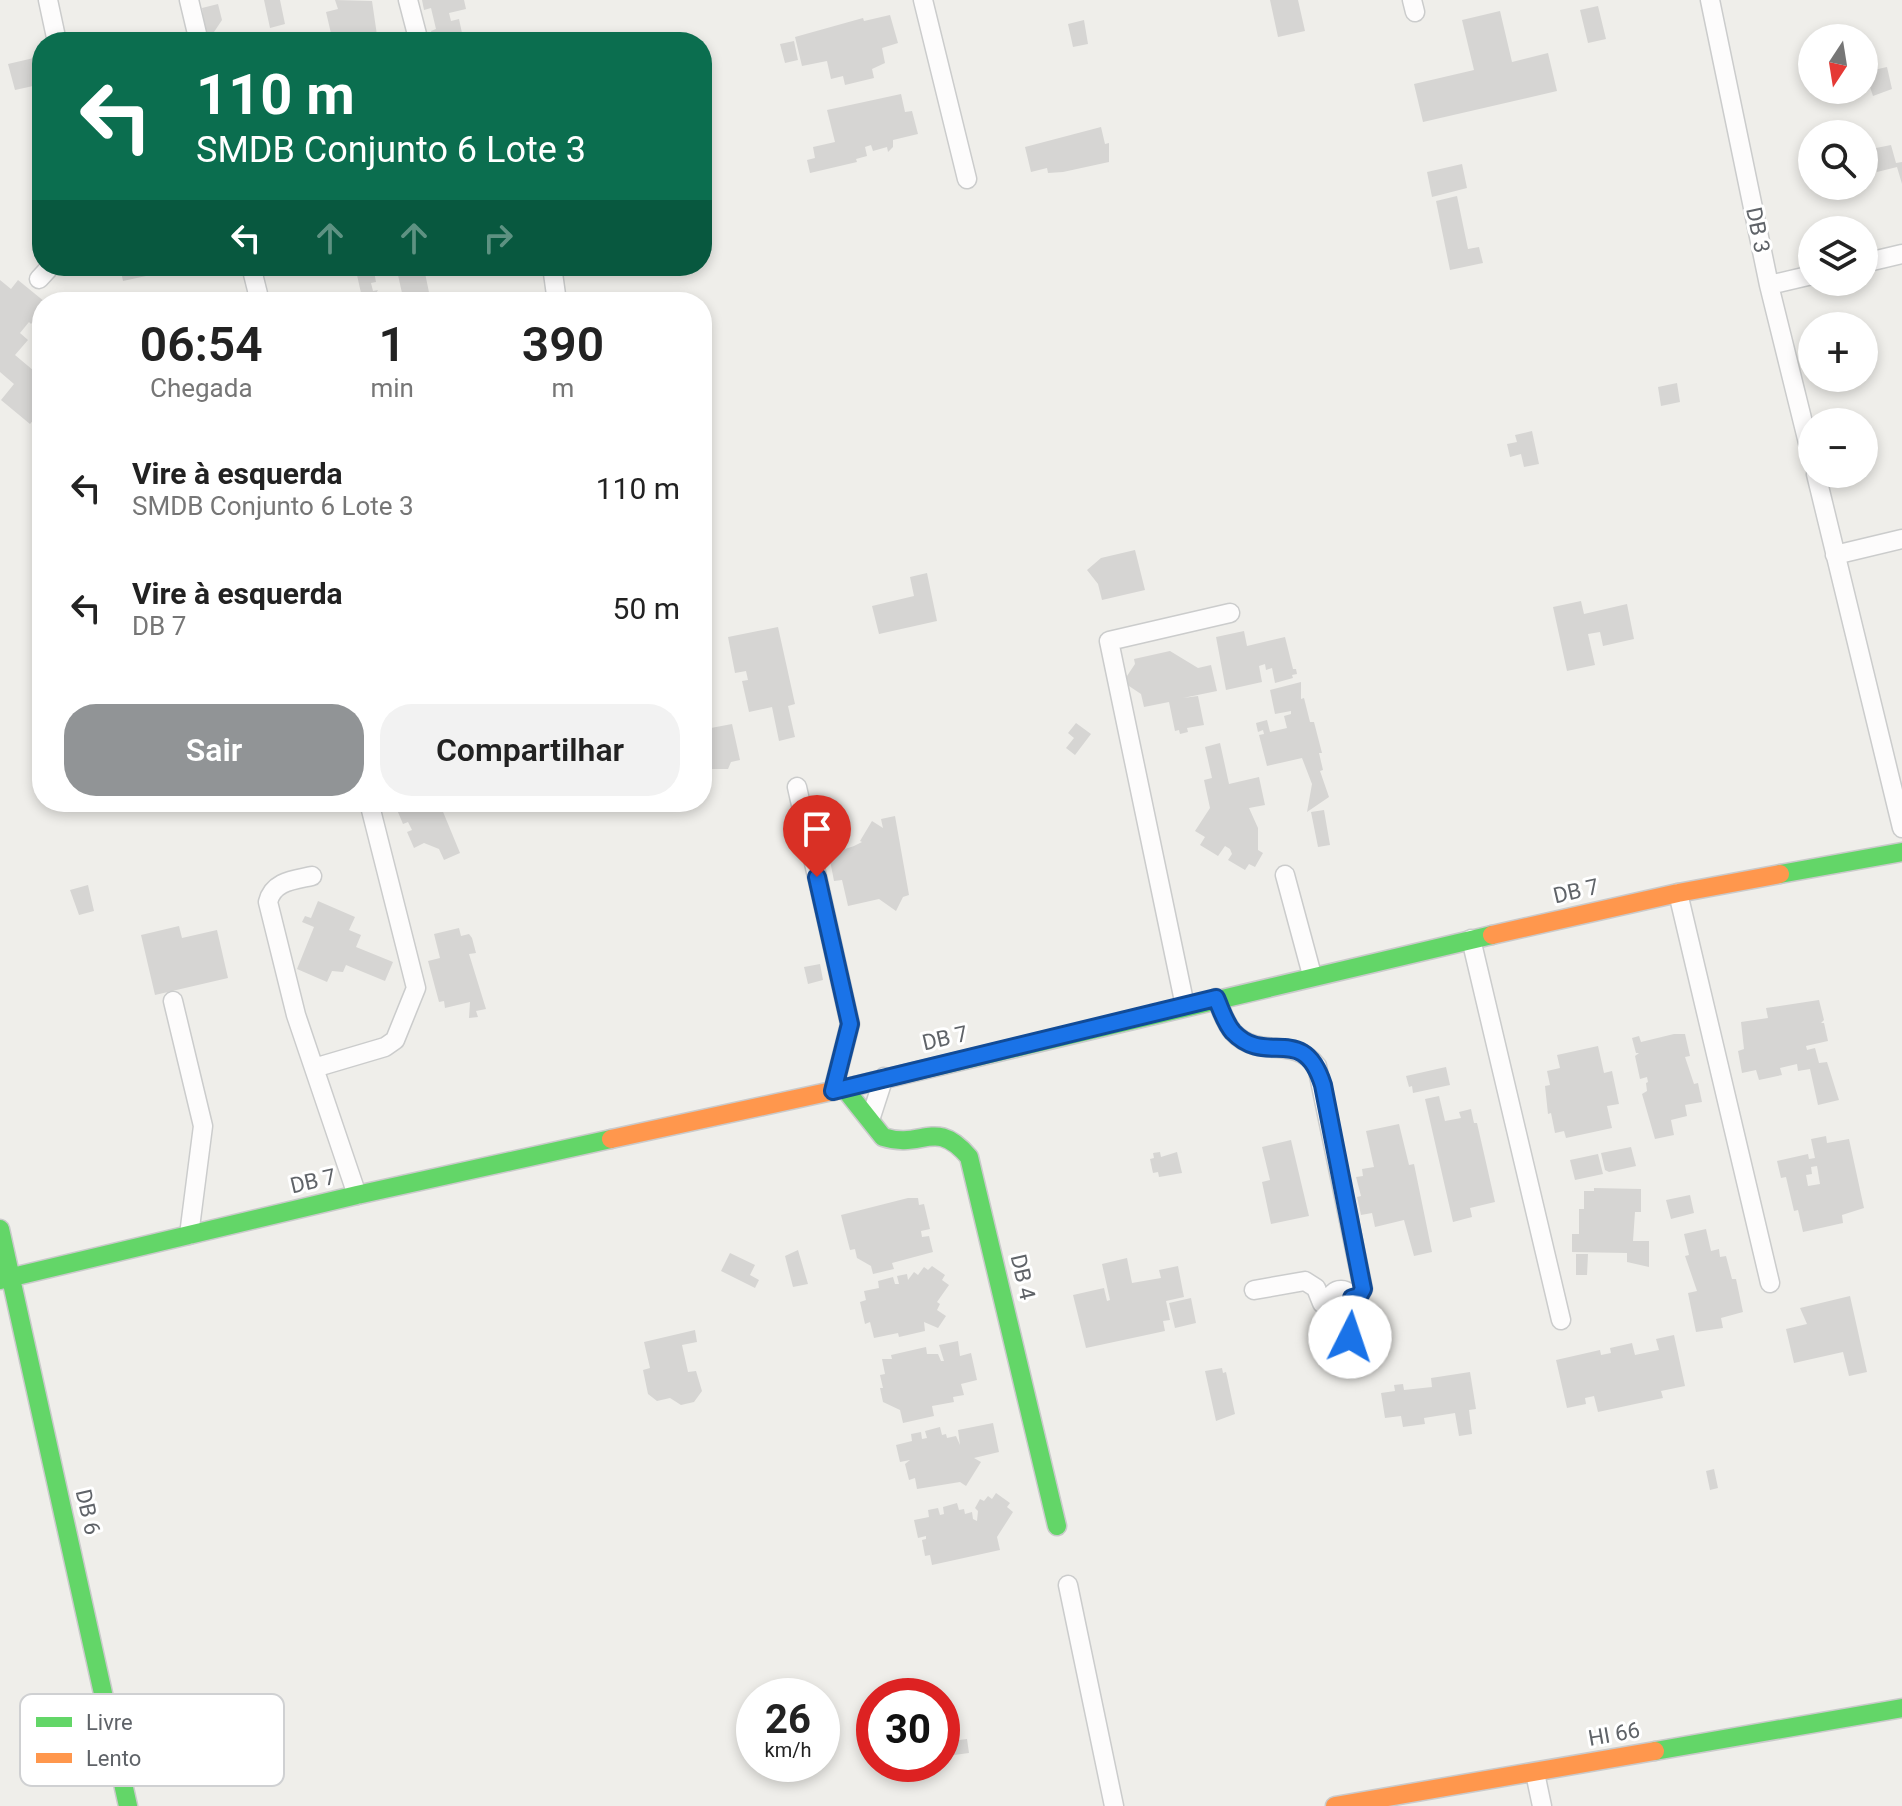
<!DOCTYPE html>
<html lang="pt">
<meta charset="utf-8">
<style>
body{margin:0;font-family:Roboto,sans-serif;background:#f2f2f2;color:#222;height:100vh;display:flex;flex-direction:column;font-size:30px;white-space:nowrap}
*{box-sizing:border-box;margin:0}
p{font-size:26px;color:#767676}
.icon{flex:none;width:44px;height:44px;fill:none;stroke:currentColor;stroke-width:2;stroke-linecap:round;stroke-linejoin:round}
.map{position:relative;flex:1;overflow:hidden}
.drawer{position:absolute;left:32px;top:292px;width:680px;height:520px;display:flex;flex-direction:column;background:#fff;border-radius:32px;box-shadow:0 4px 12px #0003}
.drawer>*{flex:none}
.guide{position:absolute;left:32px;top:32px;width:680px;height:244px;border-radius:32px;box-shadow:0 4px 12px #0003;background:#0b6e4f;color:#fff;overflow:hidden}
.needle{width:52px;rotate:192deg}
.fabs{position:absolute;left:1798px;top:24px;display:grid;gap:16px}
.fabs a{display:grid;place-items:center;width:80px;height:80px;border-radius:50%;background:#fff;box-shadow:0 4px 12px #0003;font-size:40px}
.speed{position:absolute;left:736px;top:1678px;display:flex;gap:16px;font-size:40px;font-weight:700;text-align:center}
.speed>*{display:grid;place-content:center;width:104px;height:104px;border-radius:50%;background:#fff;box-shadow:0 4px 12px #0003;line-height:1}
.speed small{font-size:20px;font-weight:400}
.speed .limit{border:12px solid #d22;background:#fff;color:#111}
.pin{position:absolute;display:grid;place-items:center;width:68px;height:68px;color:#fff;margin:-82px -34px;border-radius:50% 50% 50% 0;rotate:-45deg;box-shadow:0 0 8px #0007}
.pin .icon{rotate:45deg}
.me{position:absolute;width:88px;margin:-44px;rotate:4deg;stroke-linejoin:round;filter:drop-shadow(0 0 6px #0008)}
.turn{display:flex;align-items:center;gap:28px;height:168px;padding:0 32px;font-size:36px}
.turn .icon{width:104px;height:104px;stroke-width:2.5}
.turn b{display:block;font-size:56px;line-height:68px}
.lanes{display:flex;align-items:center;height:76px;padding:0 32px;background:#0003;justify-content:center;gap:40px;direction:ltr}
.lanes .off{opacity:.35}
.eta{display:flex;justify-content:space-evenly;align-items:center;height:136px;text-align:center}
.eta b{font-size:48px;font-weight:600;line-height:56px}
.action{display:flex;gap:16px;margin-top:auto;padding:16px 32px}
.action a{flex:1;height:92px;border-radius:32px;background:#919496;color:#fff;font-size:32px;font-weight:600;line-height:92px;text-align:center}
.action a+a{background:#f2f2f2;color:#222}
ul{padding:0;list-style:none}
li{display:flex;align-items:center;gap:24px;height:120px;padding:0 32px}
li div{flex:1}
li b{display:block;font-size:30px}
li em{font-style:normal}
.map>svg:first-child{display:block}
</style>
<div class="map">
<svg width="1902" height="1806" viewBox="0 0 1902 1806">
<rect width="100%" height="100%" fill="#efeeea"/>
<path fill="#d6d5d3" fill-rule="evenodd" d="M 264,0 L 280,0 L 285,24 L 270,28 Z
M 335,0 L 372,1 L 378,42 L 333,42 L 326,12 L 338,9 Z
M 422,0 L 464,0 L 466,9 L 449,13 L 451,21 L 459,19 L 462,33 L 434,40 L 431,31 L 436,29 L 431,8 L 424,10 Z
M 1270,0 L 1298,0 L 1305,31 L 1278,37 Z
M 218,4 L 222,20 L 212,35 L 206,37 L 202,8 Z
M 1598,6 L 1606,39 L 1588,43 L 1580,10 Z
M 1500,11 L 1512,62 L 1548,53 L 1557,91 L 1423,122 L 1414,84 L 1474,70 L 1462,20 Z
M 890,15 L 898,43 L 882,48 L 885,63 L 872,69 L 874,78 L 845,85 L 843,76 L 831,79 L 827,61 L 802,66 L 795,37 L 863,18 L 864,21 Z
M 1084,20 L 1088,44 L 1073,47 L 1068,24 Z
M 794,41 L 798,60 L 785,63 L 780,44 Z
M 38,57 L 42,84 L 15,90 L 8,64 Z
M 1887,67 L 1892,89 L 1873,96 L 1865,72 Z
M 901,94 L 905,112 L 912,111 L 918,134 L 893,140 L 893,147 L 888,152 L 887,147 L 873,151 L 871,145 L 865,147 L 867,156 L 856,159 L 857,162 L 810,173 L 807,160 L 815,158 L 813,147 L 835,142 L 827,110 Z
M 1101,127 L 1105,144 L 1109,143 L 1109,162 L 1063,172 L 1048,173 L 1047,168 L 1031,172 L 1025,147 Z
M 1891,145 L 1896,163 L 1902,162 L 1902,184 L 1897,167 L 1877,172 L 1871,149 Z
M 1462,164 L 1467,188 L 1432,197 L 1427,172 Z
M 1457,196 L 1468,249 L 1479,247 L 1483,263 L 1450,270 L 1436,201 Z
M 144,266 L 146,276 L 123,281 L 120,267 Z
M 355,266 L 373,266 L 376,282 L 371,283 L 373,291 L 378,290 L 374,297 L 379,295 L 381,302 L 363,302 Z
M 396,266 L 418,266 L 420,275 L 425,273 L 431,302 L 404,302 Z
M 0,280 L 11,289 L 18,280 L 45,302 L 42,302 L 42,311 L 31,324 L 29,322 L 20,333 L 28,340 L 15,355 L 40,376 L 35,382 L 42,388 L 42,410 L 30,424 L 1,400 L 14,384 L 0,372 Z
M 1677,383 L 1680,402 L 1661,406 L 1658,387 Z
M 1532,431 L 1539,464 L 1524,467 L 1521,454 L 1510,457 L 1507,444 L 1517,442 L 1515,435 Z
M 1135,550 L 1145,590 L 1102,600 L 1098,584 L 1087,570 L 1101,558 Z
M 927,573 L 937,621 L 879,634 L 872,606 L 914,596 L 910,577 Z
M 1581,601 L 1584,614 L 1627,604 L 1634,639 L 1603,646 L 1600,632 L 1588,634 L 1595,665 L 1567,671 L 1553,607 Z
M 778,627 L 795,704 L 788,706 L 795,737 L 779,741 L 772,707 L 749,712 L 742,681 L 748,680 L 746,671 L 735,673 L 728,637 Z
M 1244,631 L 1247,646 L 1285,637 L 1293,669 L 1296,669 L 1297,674 L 1292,675 L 1293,678 L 1275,683 L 1272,668 L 1266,670 L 1265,664 L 1259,666 L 1262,682 L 1226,690 L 1216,637 Z
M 1170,651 L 1198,668 L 1211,665 L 1217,691 L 1183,698 L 1198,696 L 1204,725 L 1187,728 L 1188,732 L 1180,734 L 1179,730 L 1175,731 L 1169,702 L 1144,707 L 1141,694 L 1123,682 L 1135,664 L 1134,659 Z
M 1301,682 L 1301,699 L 1304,698 L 1310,722 L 1314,722 L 1322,753 L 1319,753 L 1323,770 L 1320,771 L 1329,797 L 1307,812 L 1312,784 L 1302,758 L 1267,766 L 1259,735 L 1264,734 L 1263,730 L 1258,732 L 1256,723 L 1267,720 L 1270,732 L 1287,728 L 1284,716 L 1291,714 L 1291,711 L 1275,714 L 1270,690 Z
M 703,693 L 707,712 L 703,713 L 705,721 L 709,720 L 711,728 L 732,724 L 740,760 L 731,762 L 728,769 L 702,769 Z
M 1076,723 L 1091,734 L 1075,755 L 1066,748 L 1074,738 L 1068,733 Z
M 1220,743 L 1229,784 L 1259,777 L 1265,805 L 1249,808 L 1258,828 L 1258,850 L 1263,853 L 1255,867 L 1249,864 L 1245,870 L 1228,860 L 1232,854 L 1230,849 L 1225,846 L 1218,856 L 1200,845 L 1205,837 L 1195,831 L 1210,808 L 1204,780 L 1212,778 L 1205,747 Z
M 401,802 L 439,802 L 460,853 L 444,860 L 439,849 L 424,843 L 414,848 L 407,832 L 412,830 L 408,822 L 403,824 L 395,805 Z
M 1324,810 L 1330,845 L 1318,847 L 1311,812 Z
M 895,816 L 909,895 L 903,897 L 896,911 L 879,899 L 848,906 L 842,880 L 834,881 L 827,845 L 844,842 L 845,849 L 854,846 L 862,842 L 860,841 L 872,821 L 883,828 L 881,819 Z
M 88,885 L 94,911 L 79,915 L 70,890 Z
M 318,901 L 355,917 L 349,930 L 361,935 L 356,947 L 393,962 L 385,981 L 346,965 L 343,972 L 332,971 L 327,982 L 297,969 L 314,927 L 302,922 L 305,916 L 311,918 Z
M 179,926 L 182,938 L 217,930 L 228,978 L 155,995 L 141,935 Z
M 459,928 L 461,936 L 469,934 L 472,938 L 476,953 L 469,954 L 486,1009 L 476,1011 L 478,1017 L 469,1018 L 470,1002 L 445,1008 L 444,1001 L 439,1002 L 428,961 L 440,958 L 434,934 Z
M 820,964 L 823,980 L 808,984 L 804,967 Z
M 1819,1000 L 1824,1020 L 1821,1023 L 1824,1023 L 1828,1041 L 1806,1046 L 1807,1050 L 1815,1048 L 1819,1063 L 1827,1062 L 1839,1100 L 1818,1105 L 1810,1069 L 1798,1071 L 1797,1064 L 1780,1068 L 1782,1075 L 1759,1080 L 1756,1070 L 1742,1073 L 1738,1051 L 1744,1049 L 1741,1022 L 1768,1018 L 1766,1008 Z
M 1674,1034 L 1685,1034 L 1690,1056 L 1685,1057 L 1694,1084 L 1698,1083 L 1702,1102 L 1685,1105 L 1687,1116 L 1671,1120 L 1674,1135 L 1655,1139 L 1642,1094 L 1647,1091 L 1646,1083 L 1648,1082 L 1647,1077 L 1640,1079 L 1635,1056 L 1639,1053 L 1636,1053 L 1632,1038 L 1639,1036 L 1641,1042 Z
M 1598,1046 L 1604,1073 L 1612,1071 L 1619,1104 L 1607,1106 L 1612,1128 L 1566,1138 L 1564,1131 L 1555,1133 L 1551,1113 L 1548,1114 L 1545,1086 L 1550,1085 L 1547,1071 L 1560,1068 L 1557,1055 Z
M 1446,1067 L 1450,1085 L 1413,1093 L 1412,1086 L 1409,1087 L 1406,1076 Z
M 1439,1096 L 1445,1121 L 1461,1118 L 1459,1112 L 1471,1109 L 1474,1123 L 1477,1123 L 1495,1202 L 1470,1208 L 1472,1217 L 1453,1222 L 1425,1099 Z
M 1399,1124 L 1409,1165 L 1414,1164 L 1432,1252 L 1414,1256 L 1404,1220 L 1375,1227 L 1372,1213 L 1361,1215 L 1357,1197 L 1361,1196 L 1356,1177 L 1363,1176 L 1362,1169 L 1374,1167 L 1366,1131 Z
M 1826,1136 L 1827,1143 L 1849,1139 L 1864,1208 L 1842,1215 L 1843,1223 L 1803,1232 L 1798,1210 L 1794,1211 L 1786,1177 L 1781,1178 L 1777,1161 L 1808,1154 L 1809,1159 L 1815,1158 L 1811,1139 ZM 1817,1166 L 1820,1184 L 1808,1186 L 1806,1175 L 1812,1174 L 1811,1167 Z
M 1291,1140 L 1309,1216 L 1271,1224 L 1262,1182 L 1270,1180 L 1262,1147 Z
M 1631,1147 L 1636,1166 L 1609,1172 L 1605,1170 L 1601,1153 Z
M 1160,1152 L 1161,1157 L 1177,1152 L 1182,1173 L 1159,1177 L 1158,1172 L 1153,1173 L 1150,1159 L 1154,1158 L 1153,1153 Z
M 1598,1154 L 1603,1174 L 1575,1180 L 1570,1160 Z
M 1594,1188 L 1641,1189 L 1641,1212 L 1635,1212 L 1633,1241 L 1649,1241 L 1649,1267 L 1627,1262 L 1627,1253 L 1572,1252 L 1572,1234 L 1579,1234 L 1579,1209 L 1584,1209 L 1584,1191 L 1594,1191 Z
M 1690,1195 L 1694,1213 L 1671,1219 L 1666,1200 Z
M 908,1198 L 918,1198 L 919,1205 L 924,1204 L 930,1229 L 921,1231 L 922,1237 L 929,1236 L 933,1252 L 892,1263 L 894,1269 L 873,1274 L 871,1266 L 857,1258 L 855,1249 L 850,1250 L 841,1215 Z
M 1706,1229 L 1711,1251 L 1719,1249 L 1720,1257 L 1726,1256 L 1732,1279 L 1736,1279 L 1743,1312 L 1721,1318 L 1723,1328 L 1696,1332 L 1688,1293 L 1697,1291 L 1685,1256 L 1689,1255 L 1684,1234 Z
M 798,1250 L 808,1284 L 793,1287 L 785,1256 Z
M 730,1253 L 755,1265 L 750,1275 L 759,1280 L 755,1288 L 721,1271 Z
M 1576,1254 L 1588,1254 L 1587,1275 L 1576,1275 Z
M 1127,1258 L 1132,1283 L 1161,1278 L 1159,1270 L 1178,1266 L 1184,1297 L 1166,1301 L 1170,1320 L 1163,1321 L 1165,1331 L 1086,1348 L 1073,1295 L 1104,1288 L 1107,1301 L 1110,1300 L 1102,1264 Z
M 932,1266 L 945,1275 L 942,1280 L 949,1285 L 937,1302 L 940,1304 L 937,1310 L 946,1316 L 938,1328 L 924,1322 L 925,1331 L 899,1337 L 898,1333 L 874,1338 L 870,1322 L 865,1324 L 860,1302 L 866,1300 L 864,1291 L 879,1288 L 878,1281 L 893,1277 L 895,1284 L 899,1284 L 897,1276 L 907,1274 L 908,1280 L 914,1272 L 918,1275 L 924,1267 L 928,1270 Z
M 1850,1296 L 1867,1372 L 1849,1376 L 1843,1352 L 1794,1363 L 1786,1329 L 1807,1324 L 1800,1308 Z
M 1191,1298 L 1196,1323 L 1175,1328 L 1169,1303 Z
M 695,1330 L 697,1342 L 682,1345 L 688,1372 L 696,1371 L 702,1391 L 694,1402 L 681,1405 L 670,1398 L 657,1401 L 648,1394 L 643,1370 L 650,1368 L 644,1342 Z
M 1674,1335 L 1685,1386 L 1661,1391 L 1663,1398 L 1598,1412 L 1594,1396 L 1585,1398 L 1586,1404 L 1567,1408 L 1556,1360 L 1600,1350 L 1601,1355 L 1611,1353 L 1610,1348 L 1632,1343 L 1635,1355 L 1659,1350 L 1656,1339 Z
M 958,1341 L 960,1356 L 971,1353 L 977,1380 L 961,1384 L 964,1395 L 953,1397 L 954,1402 L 932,1406 L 934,1416 L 903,1423 L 900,1410 L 883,1402 L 880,1388 L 883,1388 L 880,1375 L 885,1374 L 882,1359 L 892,1359 L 891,1355 L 926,1347 L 927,1354 L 938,1354 L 941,1361 L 944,1361 L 939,1345 Z
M 1222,1368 L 1223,1373 L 1226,1372 L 1235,1414 L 1216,1421 L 1205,1371 Z
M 1470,1372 L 1476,1409 L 1469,1410 L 1472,1434 L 1459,1436 L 1455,1413 L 1424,1418 L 1425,1424 L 1403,1427 L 1401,1416 L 1385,1418 L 1381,1393 L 1395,1391 L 1394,1385 L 1403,1384 L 1404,1390 L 1432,1387 L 1431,1378 Z
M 993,1423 L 999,1452 L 974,1458 L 981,1462 L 966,1486 L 960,1482 L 917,1489 L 915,1478 L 909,1480 L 905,1464 L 910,1460 L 900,1462 L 896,1445 L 912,1441 L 911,1434 L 921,1432 L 922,1439 L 927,1438 L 925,1431 L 940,1427 L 942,1435 L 946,1434 L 947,1438 L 956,1436 L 960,1445 L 958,1430 Z
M 1714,1469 L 1718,1488 L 1710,1490 L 1706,1471 Z
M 996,1493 L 1010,1503 L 1007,1507 L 1013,1512 L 997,1537 L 1000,1550 L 932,1565 L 930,1555 L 925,1556 L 922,1540 L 926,1539 L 926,1536 L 918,1538 L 914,1520 L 929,1517 L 928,1510 L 938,1508 L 940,1515 L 944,1514 L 943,1507 L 957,1503 L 959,1510 L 964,1509 L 965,1514 L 972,1512 L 973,1519 L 977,1521 L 978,1511 L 975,1508 L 980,1499 L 984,1501 L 988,1496 L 992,1499 Z
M 967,1739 L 969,1753 L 954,1755 L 952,1741 Z"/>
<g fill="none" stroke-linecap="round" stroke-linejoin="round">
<g stroke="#cbcccc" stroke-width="21">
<path id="street" d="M 48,0 L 57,42
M 189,0 L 199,42
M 408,0 L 419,42
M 923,0 L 967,179
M 1412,0 L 1415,12
M 1710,0 L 1769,285 L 1812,459
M 1864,263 L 1902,254
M 251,266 L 260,302
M 552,266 L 557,302
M 39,279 L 51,266
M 1769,285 L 1812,275
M 1816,474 L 1902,828
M 1835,555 L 1902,539
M 797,787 L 850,1024 L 833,1091
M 1285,875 L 1312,975
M 312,876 C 294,880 273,881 268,902 L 296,1015 L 357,1195
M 1678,893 L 1770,1283
M 1471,939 L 1561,1320
M 1216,998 C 1221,1009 1225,1023 1233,1032 C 1259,1060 1292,1035 1317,1066 L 1361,1279 L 1363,1289 L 1359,1296 L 1352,1298
M 173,1001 L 203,1126 L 189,1235
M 1185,1006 L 1109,641 L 1230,613
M 314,1068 L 385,1047 L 395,1040 L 416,988 L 369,802
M 870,1120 L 884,1077
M1330 1301a11 11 0 1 1 22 0a11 11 0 1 1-22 0Z
M 1254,1290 L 1305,1281 L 1316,1288 L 1322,1303 L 1330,1303
M 1344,1312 L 1350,1337
M 1068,1585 L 1114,1806
M 1535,1773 L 1542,1806"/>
</g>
<g stroke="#cacacb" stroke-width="21">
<path id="fast" d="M 1780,874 L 1902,852
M 855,1086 L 1492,935
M 844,1088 L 883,1137 C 923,1150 935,1117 969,1157 L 1057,1526
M 0,1229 L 128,1806
M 0,1280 L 357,1195 L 611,1139
M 1655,1751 L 1902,1708"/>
</g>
<g stroke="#cacacb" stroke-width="21">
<path id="slow" d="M 1492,935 L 1678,893 L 1780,874
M 611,1139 L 855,1086
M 1335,1806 L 1655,1751"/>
</g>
<use href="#street" stroke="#fdfcfc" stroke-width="18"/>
<use href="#fast" stroke="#63d668" stroke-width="18"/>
<use href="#slow" stroke="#ff974d" stroke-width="18"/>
</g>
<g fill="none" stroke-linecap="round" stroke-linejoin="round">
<g stroke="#114b97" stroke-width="20">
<path id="route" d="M 817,877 L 850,1024 L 833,1091 L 1216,998 C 1221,1009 1225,1023 1233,1032 C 1267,1068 1303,1021 1323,1085 L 1361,1279 L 1363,1289 L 1359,1296 L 1352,1298 L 1351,1307 L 1344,1312 L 1350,1337"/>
</g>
<use href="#route" stroke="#1a73e8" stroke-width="14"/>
</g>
<g text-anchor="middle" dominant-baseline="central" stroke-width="6" stroke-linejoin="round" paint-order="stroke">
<g font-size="22" fill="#5f6368" stroke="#fff">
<text transform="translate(1758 230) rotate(78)">DB 3</text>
<text transform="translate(1576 891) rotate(-13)">DB 7</text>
<text transform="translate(945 1038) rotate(-13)">DB 7</text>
<text transform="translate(313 1181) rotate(-13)">DB 7</text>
<text transform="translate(1023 1277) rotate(77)">DB 4</text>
<text transform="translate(88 1512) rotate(77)">DB 6</text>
<text transform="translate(1614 1734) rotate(-10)">HI 66</text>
</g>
</g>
<rect x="20" y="1694" width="264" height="92" rx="12" fill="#fff" stroke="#cfd0d2" stroke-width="2"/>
<rect x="36" y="1717" width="36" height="10" fill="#63d668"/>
<rect x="36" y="1753" width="36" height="10" fill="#ff974d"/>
<g font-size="22" fill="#5f6368">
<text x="86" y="1730">Livre</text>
<text x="86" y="1766">Lento</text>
</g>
</svg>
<div class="fabs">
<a><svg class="needle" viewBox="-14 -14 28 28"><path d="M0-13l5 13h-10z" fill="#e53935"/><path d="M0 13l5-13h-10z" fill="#767676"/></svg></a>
<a><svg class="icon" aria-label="search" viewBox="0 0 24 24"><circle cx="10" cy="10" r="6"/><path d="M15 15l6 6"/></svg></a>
<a><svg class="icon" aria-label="layers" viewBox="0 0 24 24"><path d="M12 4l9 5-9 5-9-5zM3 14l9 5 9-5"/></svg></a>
<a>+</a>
<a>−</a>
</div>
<div class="speed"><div>26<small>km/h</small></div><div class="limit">30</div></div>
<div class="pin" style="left:817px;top:877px;background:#d93025"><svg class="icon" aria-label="arrive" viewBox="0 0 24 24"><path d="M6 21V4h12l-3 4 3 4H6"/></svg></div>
<svg class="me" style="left:1350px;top:1337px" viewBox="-20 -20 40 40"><circle r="19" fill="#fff"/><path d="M0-13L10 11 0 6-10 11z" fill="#1a73e8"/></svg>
<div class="guide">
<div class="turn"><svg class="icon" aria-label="left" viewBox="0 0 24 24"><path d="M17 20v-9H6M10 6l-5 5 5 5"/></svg><div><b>110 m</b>SMDB Conjunto 6 Lote 3</div></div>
<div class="lanes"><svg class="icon" aria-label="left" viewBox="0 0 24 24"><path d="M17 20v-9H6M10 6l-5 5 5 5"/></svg><svg class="icon off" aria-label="ahead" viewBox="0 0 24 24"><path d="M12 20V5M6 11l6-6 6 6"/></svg><svg class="icon off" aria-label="ahead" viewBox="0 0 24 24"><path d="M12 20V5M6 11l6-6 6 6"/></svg><svg class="icon off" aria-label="right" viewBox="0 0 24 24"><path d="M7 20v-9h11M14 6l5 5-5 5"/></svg></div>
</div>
<section class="drawer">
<div class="eta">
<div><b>06:54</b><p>Chegada</p></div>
<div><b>1</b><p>min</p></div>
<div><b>390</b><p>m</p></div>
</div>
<ul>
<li><svg class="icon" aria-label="left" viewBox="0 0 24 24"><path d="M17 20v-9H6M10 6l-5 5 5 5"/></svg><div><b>Vire à esquerda</b><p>SMDB Conjunto 6 Lote 3</p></div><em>110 m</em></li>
<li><svg class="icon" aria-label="left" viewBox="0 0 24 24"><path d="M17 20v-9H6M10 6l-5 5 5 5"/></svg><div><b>Vire à esquerda</b><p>DB 7</p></div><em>50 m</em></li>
</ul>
<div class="action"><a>Sair</a><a>Compartilhar</a></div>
</section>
</div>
